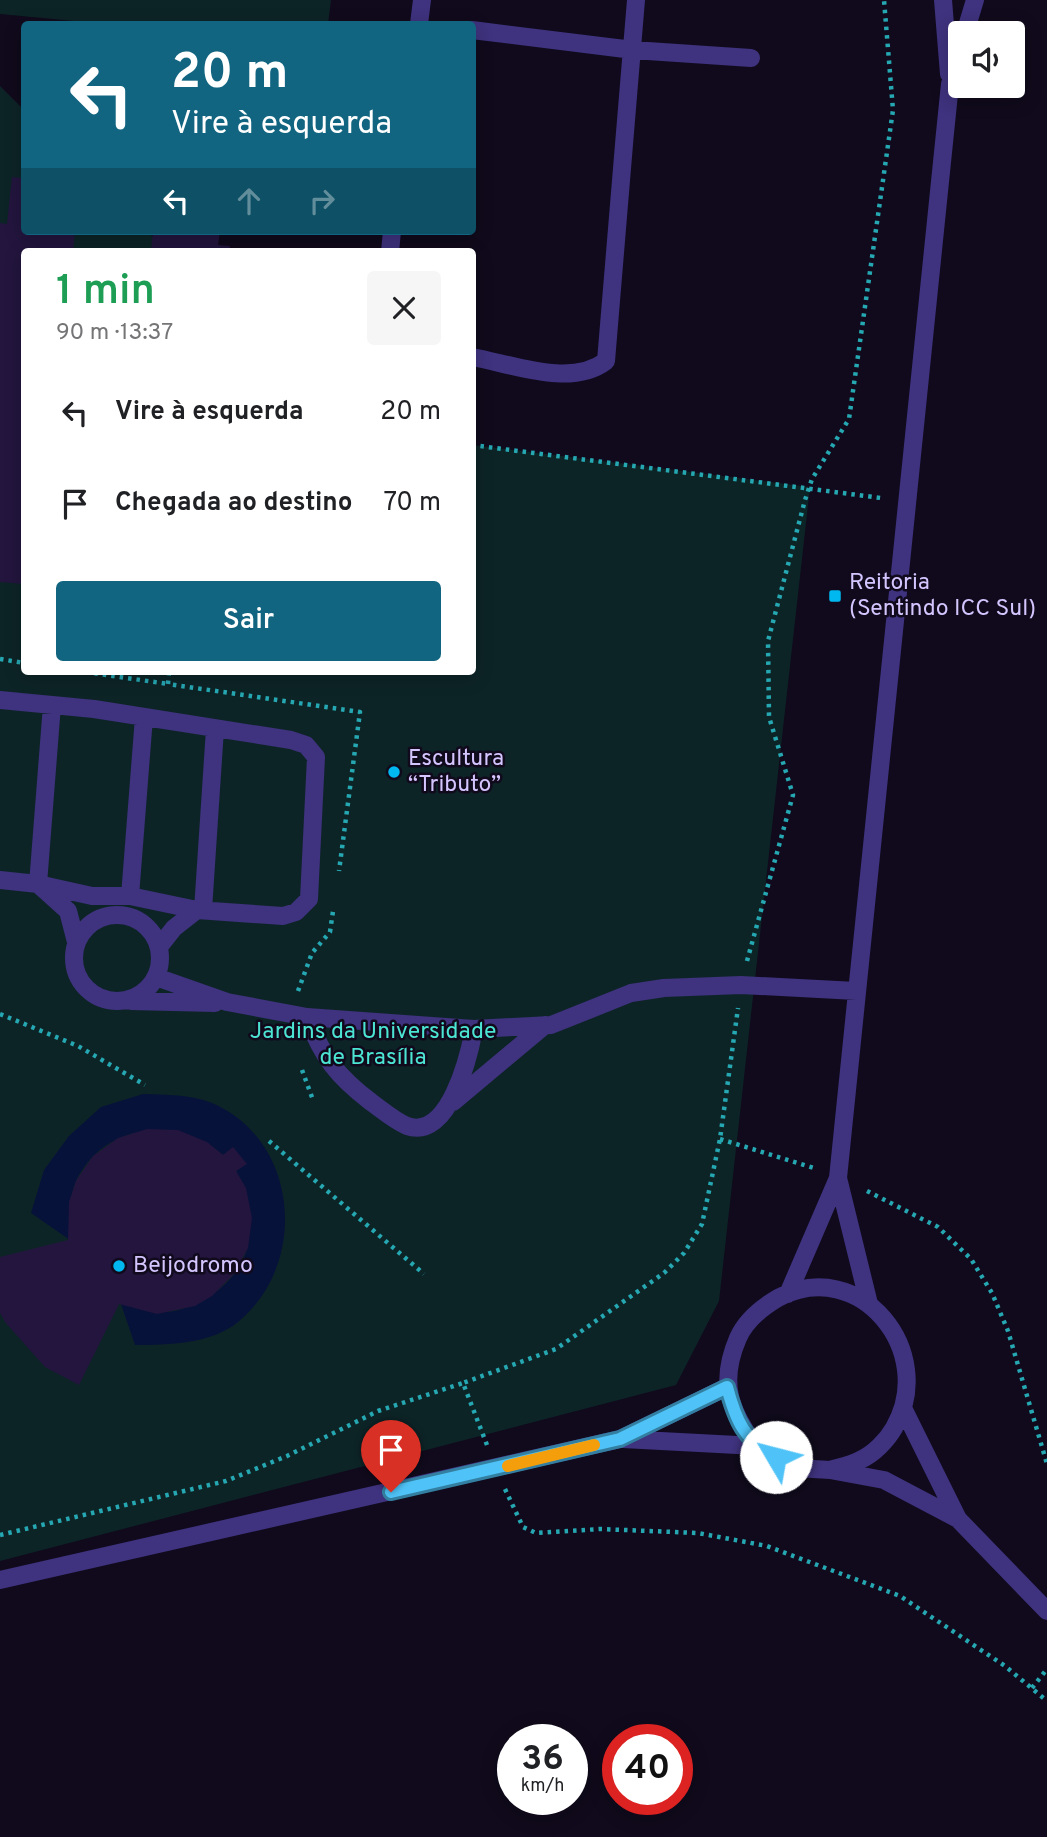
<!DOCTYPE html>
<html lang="pt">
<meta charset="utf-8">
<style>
body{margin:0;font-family:Overpass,sans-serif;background:#f6f6f6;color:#202124;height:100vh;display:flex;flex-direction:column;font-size:26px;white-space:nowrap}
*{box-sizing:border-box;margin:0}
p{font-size:23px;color:#757577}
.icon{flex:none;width:38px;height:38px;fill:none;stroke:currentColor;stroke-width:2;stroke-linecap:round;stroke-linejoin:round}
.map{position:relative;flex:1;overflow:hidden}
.panel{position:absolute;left:21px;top:248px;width:455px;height:427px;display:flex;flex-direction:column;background:#fff;border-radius:7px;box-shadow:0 4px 18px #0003}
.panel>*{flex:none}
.banner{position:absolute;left:21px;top:21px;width:455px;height:214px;border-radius:7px;box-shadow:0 4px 18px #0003;background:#126580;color:#fff;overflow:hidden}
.tools{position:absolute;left:948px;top:21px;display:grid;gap:14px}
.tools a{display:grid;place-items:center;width:77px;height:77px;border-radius:7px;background:#fff;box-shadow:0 4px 18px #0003;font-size:35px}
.speed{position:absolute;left:497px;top:1724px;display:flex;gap:14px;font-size:35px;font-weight:700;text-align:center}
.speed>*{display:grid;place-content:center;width:91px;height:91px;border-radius:50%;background:#fff;box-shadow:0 4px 18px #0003;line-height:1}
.speed small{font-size:18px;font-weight:400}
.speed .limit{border:10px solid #d22;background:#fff;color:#111}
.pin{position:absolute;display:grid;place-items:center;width:60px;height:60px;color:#fff;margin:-72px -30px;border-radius:50% 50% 50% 0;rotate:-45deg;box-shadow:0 0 7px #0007}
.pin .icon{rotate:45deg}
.me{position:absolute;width:77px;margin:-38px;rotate:307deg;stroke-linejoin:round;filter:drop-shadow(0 0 5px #0008)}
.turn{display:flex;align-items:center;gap:24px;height:147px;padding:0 35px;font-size:32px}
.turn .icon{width:91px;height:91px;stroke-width:2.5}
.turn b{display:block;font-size:49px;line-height:60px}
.lanes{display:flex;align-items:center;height:66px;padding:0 35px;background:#0003;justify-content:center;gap:35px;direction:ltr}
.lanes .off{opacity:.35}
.round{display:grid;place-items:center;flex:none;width:74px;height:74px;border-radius:7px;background:#f6f6f6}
.headline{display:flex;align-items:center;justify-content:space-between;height:119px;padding:0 35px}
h1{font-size:42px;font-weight:600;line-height:52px;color:#1e9e55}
.primary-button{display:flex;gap:14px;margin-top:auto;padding:14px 35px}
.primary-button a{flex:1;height:80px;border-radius:7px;background:#126580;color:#fff;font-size:28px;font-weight:600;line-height:80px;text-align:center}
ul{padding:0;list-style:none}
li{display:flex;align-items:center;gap:21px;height:91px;padding:0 35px}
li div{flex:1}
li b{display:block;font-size:26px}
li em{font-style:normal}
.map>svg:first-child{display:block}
</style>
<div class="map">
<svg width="1047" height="1837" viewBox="0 0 1047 1837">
<rect width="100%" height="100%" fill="#100a1c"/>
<path fill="#0d2427" d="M 0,0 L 331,0 L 328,24 L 106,24 L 0,14 Z
M 0,86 L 24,110 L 24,231 L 147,231 L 168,252 L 24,252 L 24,672 L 472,672 L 473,445 L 810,487 L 719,1301 L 676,1385 L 0,1561 Z"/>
<path fill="#06123a" d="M 143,1094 C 167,1095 189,1094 212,1103 C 299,1140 309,1264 238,1322 C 211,1344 169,1345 135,1345 L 120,1301 C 131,1304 144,1311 156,1312 C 192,1315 238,1285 247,1249 C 250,1236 235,1166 233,1148 L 223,1155 C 178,1116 104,1122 76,1181 C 68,1200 69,1220 70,1240 L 31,1213 L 44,1170 L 69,1136 L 101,1107 Z"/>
<path fill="#23153e" d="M 12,177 L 24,178 L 24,231 L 75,231 L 73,252 L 24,252 L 24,584 L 0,582 L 0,223 L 7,224 Z
M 153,231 L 220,231 L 218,245 L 230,246 L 229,252 L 151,252 Z
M 147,1129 L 178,1130 L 207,1142 L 223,1155 L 233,1147 L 247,1164 L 236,1171 L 246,1188 L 252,1218 L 248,1248 L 234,1274 L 212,1296 L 195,1306 L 157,1314 L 119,1304 L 79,1385 L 45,1367 L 5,1322 L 0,1313 L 0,1257 L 68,1240 L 69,1202 L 76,1181 L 86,1166 L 93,1156 L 118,1138 Z"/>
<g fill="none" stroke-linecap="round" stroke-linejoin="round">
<path stroke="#26a8b3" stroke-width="4.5" stroke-dasharray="3.5 5" stroke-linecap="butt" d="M 472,445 L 881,498
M 0,659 L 24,663
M 86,672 L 168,684
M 169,672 L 168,684 L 360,712 L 339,871
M 747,961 L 793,795 L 769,717 L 768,641 L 805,500 L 812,479 L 849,419 L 893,110 L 884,0
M 298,991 L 312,953 L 330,932 L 333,911
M 0,1014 L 78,1046 L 145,1085
M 302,1070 L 313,1100
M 720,1139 L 814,1168
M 269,1141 L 424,1274
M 867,1191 L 938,1227 L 971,1259 L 992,1293 L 1008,1331 L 1047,1464
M 487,1445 L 463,1383 L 556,1349 L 664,1273 L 684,1253 L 702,1224 L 720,1139 L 738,1008
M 505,1489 L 523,1527 L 536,1533 L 600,1529 L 698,1533 L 767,1546 L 900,1596 L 1005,1666 L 1047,1701
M 0,1535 L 226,1481 L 287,1456 L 378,1411 L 463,1383
M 1032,1688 L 1047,1669"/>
<path stroke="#3f327e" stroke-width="18" d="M 943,0 L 949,74
M 419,24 L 422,0
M 472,30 L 633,50 L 751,58
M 965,33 L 975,0
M 390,252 L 392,231
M 472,357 C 512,364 571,388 606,361 L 636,0
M 0,700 L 94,709 L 291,740 L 306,745 L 316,757 L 309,899 L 296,912 L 283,916 L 197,910 L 130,896 L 92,896 L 38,884 L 0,880
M 52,705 L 38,884 L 68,911 L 76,942
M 130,896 L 144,717
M 203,910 L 215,729
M74 958a43 43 0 1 1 86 0a43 43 0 1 1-86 0Z
M 159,947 L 174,928 L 197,910
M 156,977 L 227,1002 L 307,1017 L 474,1029 L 551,1025 L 631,993 L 664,988 L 741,985 L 856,991
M 131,1001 L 215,1003
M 307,1017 C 323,1058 337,1076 371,1102 C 382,1110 395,1121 407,1126 C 449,1141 469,1056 474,1029
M 453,1102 L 545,1025
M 838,1178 L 869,1304
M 788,1294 L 838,1178 L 950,84 L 961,47
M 904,1410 L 958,1519
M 623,1439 L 756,1446 L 797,1468 L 830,1470 L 884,1480 L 958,1519 L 1047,1611
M 756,1446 C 729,1410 719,1382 738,1338 C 746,1320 761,1308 778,1298 C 860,1255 938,1352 894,1428 C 887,1440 874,1454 860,1460 C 851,1465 840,1467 830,1470
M 0,1580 L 620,1439 L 727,1387"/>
</g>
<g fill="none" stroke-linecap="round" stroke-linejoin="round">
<g stroke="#337fa1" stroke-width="18">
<path id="route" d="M 391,1492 L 620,1439 L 727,1387 C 736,1421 744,1440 776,1457"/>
</g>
<use href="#route" stroke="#4fc3f7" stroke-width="12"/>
<path stroke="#f59e0b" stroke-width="12" d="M 508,1466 L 594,1445"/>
</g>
<g fill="#00b8f0" stroke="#100a1c" stroke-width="2.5">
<rect x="828" y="589" width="14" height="14" rx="3.5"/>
<circle cx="394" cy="772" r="7"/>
<circle cx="119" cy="1266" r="7"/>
</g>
<g text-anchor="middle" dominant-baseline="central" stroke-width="5" stroke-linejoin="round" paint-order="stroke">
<g font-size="23" fill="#d4c5ff" stroke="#100a1c" text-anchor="start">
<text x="849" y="583">Reitoria<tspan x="849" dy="26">(Sentindo ICC Sul)</tspan></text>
<text x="408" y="759">Escultura<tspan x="408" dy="26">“Tributo”</tspan></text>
<text x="133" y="1266">Beijodromo</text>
</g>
<g font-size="23" fill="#4ce4d3" stroke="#100a1c">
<text x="373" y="1032">Jardins da Universidade<tspan x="373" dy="26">de Brasília</tspan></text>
</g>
</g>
</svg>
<div class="tools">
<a><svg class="icon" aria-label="sound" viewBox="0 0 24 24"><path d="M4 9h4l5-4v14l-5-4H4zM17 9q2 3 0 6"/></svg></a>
</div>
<div class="speed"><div>36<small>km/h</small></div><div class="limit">40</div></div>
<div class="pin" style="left:391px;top:1492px;background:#d93025"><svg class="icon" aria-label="arrive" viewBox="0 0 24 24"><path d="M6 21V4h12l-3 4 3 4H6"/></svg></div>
<svg class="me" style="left:776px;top:1457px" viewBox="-20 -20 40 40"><circle r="19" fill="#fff"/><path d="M0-13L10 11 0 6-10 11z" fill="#4fc3f7"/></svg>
<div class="banner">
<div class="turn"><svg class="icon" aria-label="left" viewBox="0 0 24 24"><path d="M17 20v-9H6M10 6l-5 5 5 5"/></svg><div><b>20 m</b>Vire à esquerda</div></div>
<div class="lanes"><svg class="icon" aria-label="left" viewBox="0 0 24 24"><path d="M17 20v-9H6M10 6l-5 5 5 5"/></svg><svg class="icon off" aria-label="ahead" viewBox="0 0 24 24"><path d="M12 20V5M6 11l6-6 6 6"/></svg><svg class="icon off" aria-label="right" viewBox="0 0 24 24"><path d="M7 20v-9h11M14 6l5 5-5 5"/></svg></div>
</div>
<section class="panel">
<div class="headline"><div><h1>1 min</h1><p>90 m · 13:37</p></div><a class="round"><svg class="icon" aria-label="close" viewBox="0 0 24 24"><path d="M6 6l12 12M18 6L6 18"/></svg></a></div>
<ul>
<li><svg class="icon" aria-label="left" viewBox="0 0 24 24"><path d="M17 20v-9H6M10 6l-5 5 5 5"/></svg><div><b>Vire à esquerda</b></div><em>20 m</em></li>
<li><svg class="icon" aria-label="arrive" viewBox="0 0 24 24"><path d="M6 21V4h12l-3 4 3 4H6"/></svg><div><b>Chegada ao destino</b></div><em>70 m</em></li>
</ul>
<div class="primary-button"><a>Sair</a></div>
</section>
</div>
